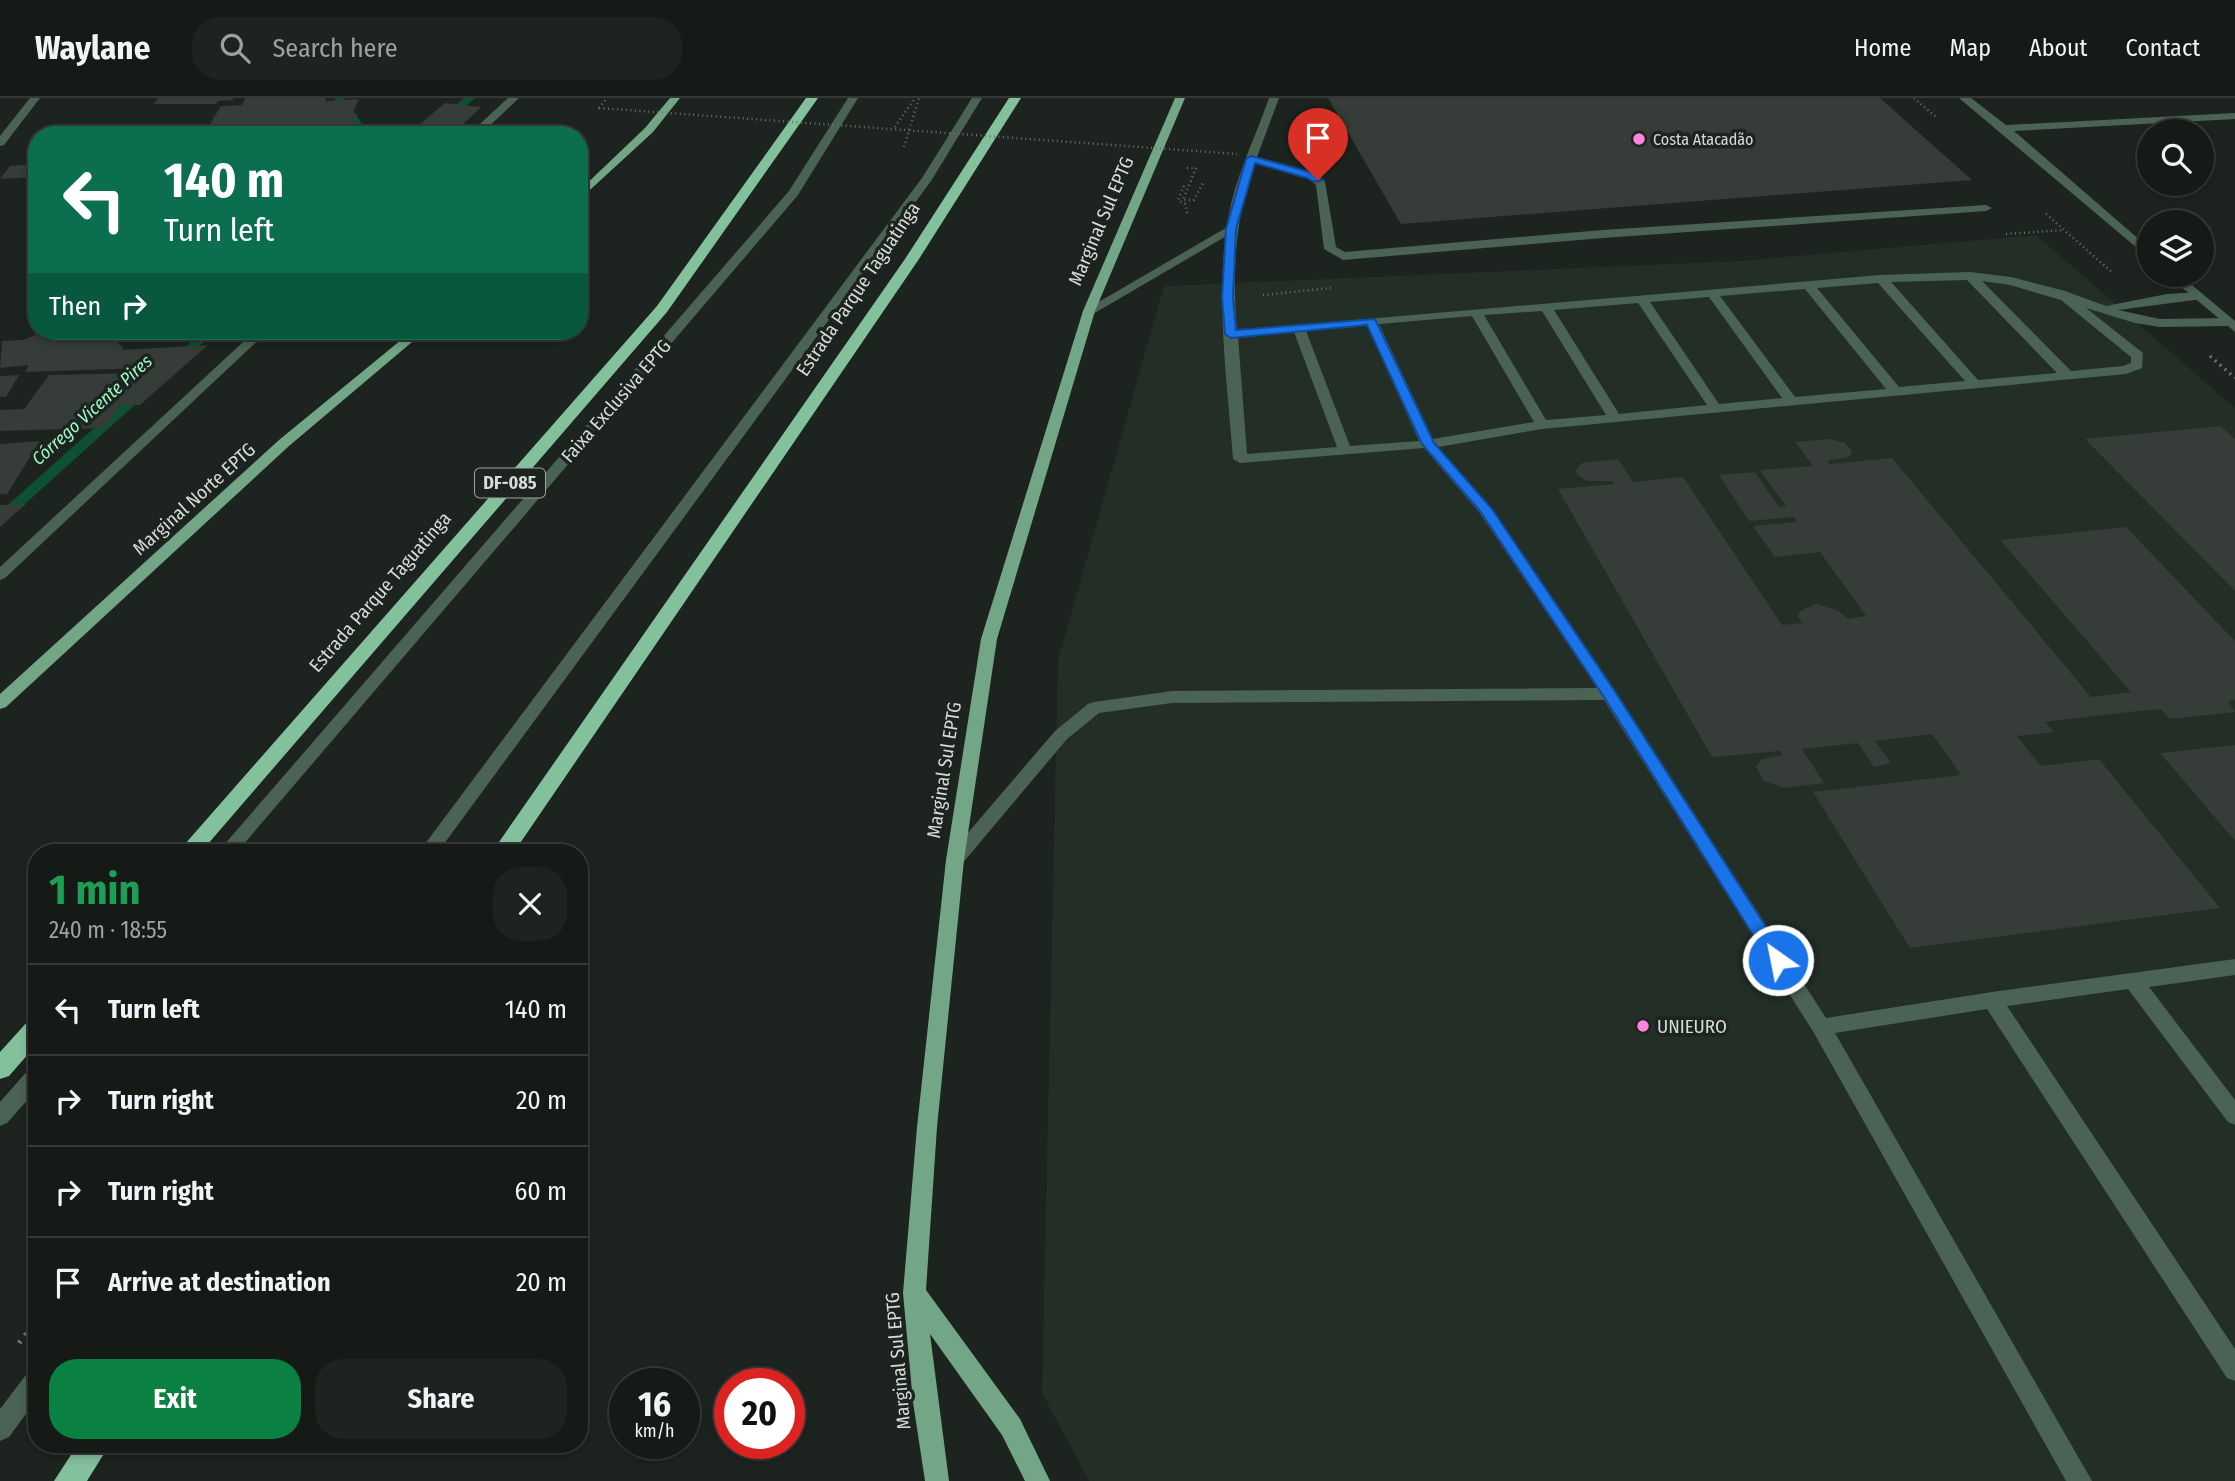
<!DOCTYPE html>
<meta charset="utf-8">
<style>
body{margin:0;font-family:"Fira Sans Condensed",sans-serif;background:#1f2320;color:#f1f3f6;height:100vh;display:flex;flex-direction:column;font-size:26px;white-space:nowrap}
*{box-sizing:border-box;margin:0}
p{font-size:23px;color:#9ea1a1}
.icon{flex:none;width:38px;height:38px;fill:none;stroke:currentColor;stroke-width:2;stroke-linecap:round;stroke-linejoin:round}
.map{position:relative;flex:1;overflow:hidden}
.details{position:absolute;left:28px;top:746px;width:560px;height:609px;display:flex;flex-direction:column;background:#161a17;border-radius:28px;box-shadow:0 4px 10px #0003,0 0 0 2px #353836}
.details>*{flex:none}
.top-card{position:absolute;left:28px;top:28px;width:560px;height:214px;border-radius:28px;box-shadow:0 4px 10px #0003,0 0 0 2px #353836;background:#0b6e4f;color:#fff;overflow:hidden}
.fabs{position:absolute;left:2137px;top:21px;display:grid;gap:14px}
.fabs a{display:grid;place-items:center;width:77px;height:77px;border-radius:50%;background:#161a17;box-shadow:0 4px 10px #0003,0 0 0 2px #353836;font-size:35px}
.speed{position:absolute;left:609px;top:1270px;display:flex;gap:14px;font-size:35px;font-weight:700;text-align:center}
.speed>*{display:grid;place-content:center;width:91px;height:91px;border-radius:50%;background:#161a17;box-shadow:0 4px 10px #0003,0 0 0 2px #353836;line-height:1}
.speed small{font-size:18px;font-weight:400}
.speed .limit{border:10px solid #d22;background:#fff;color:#111}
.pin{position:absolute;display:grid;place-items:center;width:60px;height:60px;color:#fff;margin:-72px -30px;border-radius:50% 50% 50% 0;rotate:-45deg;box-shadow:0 0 7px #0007}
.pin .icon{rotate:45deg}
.me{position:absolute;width:77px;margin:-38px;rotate:327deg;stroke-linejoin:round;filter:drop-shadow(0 0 5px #0008)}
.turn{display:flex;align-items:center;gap:24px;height:147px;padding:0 21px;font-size:32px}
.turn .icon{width:91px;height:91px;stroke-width:2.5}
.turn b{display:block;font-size:49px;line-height:60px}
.then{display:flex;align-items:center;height:66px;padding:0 21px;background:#0003;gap:14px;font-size:26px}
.round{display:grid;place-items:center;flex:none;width:74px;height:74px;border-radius:28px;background:#1f2320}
.head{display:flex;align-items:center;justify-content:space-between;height:119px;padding:0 21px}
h1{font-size:42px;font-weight:700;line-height:52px;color:#1e9e55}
.action{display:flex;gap:14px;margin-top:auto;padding:14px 21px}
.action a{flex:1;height:80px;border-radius:28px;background:#0b8043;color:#fff;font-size:28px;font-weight:700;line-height:80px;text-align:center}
.action a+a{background:#1f2320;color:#f1f3f6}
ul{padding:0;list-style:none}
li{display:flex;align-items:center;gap:21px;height:91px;padding:0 21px;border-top:2px solid #353836}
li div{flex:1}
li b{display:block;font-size:26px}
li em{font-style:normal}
header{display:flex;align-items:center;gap:42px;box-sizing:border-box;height:98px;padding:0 35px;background:#161a17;border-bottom:2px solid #353836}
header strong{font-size:33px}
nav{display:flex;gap:38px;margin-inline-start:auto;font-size:24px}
.search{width:490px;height:63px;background:#1f2320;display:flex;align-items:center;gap:18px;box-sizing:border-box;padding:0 24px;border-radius:28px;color:#9ea1a1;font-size:26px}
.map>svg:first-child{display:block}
</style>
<header>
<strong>Waylane</strong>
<div class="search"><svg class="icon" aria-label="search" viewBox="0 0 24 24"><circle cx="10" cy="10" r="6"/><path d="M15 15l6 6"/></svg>Search here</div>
<nav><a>Home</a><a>Map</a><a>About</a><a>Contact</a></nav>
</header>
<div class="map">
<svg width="2235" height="1383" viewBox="0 0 2235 1383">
<rect width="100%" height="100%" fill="#1d231f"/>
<path fill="#232e27" d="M 2036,137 L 2235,310 L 2235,1383 L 1089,1383 L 1042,1295 L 1058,562 L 1164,188 L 1739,163 Z"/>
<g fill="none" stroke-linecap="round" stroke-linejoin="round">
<path fill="#0d5132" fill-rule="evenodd" d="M 334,0 L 344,0 L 370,37 L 360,37 Z
M 464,0 L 475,0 L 451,21 L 445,21 L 445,17 Z
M 203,233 L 216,233 L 182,263 L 174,263 L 174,259 Z
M 143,289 L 149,293 L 147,296 L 5,424 L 0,425 L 0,414 L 139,290 Z"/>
</g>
<path fill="#363c38" d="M 158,0 L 233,0 L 233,2 L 218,3 L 216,6 L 154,6 Z
M 245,0 L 326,0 L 325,3 L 359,1 L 352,16 L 358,16 L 352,29 L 203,37 L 221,8 L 242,7 Z
M 1328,0 L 1880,0 L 1972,82 L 1401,126 Z
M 445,5 L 481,9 L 452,37 L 407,37 Z
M 37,66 L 37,79 L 0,81 L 10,68 Z
M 45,233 L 108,233 L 107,236 L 123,249 L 122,252 L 208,247 L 140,307 L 120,307 L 105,330 L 0,333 L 0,312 L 24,311 L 49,277 L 140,275 L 143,270 L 25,274 L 29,267 L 0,270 L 2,243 L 23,242 Z
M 19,277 L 6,299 L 0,299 L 0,278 Z
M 2221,328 L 2235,341 L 2235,493 L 2085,341 Z
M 1830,341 L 1845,345 L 1852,353 L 1851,357 L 1846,360 L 1828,362 L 1830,366 L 1892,360 L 2091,599 L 2131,594 L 2000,442 L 2126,429 L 2235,543 L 2235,602 L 2228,603 L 2235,614 L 2170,621 L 2161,611 L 2129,614 L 2045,624 L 2054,634 L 2017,638 L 2041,668 L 2099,661 L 2220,810 L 1910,850 L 1813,694 L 1961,677 L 1932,636 L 1875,643 L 1891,665 L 1874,669 L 1858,645 L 1802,651 L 1824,685 L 1784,690 L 1764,683 L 1756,669 L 1762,661 L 1783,657 L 1780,653 L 1712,659 L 1558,391 L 1615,386 L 1612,383 L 1587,383 L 1577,377 L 1576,372 L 1582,365 L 1618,361 L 1633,384 L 1683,379 L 1782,527 L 1802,525 L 1798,519 L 1800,513 L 1816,506 L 1837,512 L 1848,521 L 1866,518 L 1820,454 L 1775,459 L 1753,428 L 1797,424 L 1794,419 L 1749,423 L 1719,377 L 1755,374 L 1779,409 L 1786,408 L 1760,372 L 1813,368 L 1795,344 Z
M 40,343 L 7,396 L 0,396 L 0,346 Z
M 26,406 L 0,429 L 0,407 Z
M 2235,647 L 2235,743 L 2160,655 Z"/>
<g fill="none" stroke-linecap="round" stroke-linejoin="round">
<path stroke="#6c726e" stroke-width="2.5" stroke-dasharray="1 3.5" stroke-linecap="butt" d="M 1914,0 L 1937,20
M 599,10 L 607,0
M 895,29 L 915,0
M 904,49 L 919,0
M 1187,70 L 1196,70 L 1183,102 L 1194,102 L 1204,83
M 1184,88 L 1178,102 L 1185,106 L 1188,118
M 2046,116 L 2113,175
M 2006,136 L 2064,132
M 1263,197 L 1331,190"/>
<path stroke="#6c726e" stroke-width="3.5" stroke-dasharray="2 4.5" stroke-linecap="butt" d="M 2210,258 L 2235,280"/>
<path stroke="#6c726e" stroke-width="5" stroke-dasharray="2.5 7" stroke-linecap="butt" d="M 19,1245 L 37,1222"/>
<path fill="#4b6354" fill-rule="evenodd" d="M 848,0 L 858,0 L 798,97 L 237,754 L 218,754 L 789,93 Z
M 972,0 L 982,0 L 931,83 L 438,754 L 419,754 L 922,80 Z
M 1269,0 L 1279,0 L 1257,59 L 1314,75 L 1325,84 L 1336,149 L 1345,154 L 1603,132 L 1986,107 L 1992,110 L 1986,113 L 1603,140 L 1343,162 L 1324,151 L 1316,87 L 1306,79 L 1255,65 C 1235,119 1232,175 1237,232 L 1881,177 L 1970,174 L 2011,179 L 2065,193 L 2106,208 L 2167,196 L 2198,194 L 2202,195 L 2202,201 L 2118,212 L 2160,221 L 2228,220 L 2234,224 L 2228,228 L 2160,229 L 2135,225 L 2086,210 L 2143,255 L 2142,270 L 2126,276 L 1542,331 L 1438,349 L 1492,411 L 1615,592 L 1826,920 L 1992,894 L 2235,861 L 2235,877 L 2149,889 L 2235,1002 L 2235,1027 L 2228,1024 L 2128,891 L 2007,908 L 2235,1251 L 2235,1283 L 2227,1280 L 1987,911 L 1835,935 L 2092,1383 L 2066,1383 L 1814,935 L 1604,602 L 1172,605 L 1099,615 L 1067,641 L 961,767 L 949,767 L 946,762 L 949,757 L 1055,633 L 1088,606 L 1094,604 L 1172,593 L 1597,590 L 1479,414 L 1424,350 L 1240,365 L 1233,361 C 1227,277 1213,189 1231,106 C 1240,69 1257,35 1269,0 ZM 1967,182 L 2057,275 L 1978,282 L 1891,184 ZM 1982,183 L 2010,187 L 2061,202 L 2131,259 L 2131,265 L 2123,268 L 2071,273 ZM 1878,185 L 1965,283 L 1899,289 L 1817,190 ZM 1805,191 L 1886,291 L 1795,299 L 1720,198 ZM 1709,199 L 1782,300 L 1719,306 L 1650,204 ZM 1638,205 L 1707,307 L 1619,316 L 1554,212 ZM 1542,213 L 1606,317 L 1546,322 L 1484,217 ZM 1472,218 L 1534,324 L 1433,341 L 1379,226 ZM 1367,227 L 1419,343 L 1350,348 L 1306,233 ZM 1294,234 L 1337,349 L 1247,356 L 1238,239 Z
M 37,967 L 37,991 L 7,1025 L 0,1028 L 0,1004 L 30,970 Z
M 37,1270 L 37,1301 L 9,1339 L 0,1343 L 0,1311 L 29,1273 Z"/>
<path fill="#4b6354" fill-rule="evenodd" d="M 30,0 L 40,0 L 4,47 L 0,48 L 0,38 Z
M 508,0 L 519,0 L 480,37 L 468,37 Z
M 1231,127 L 1237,131 L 1235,133 L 1093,216 L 1085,216 L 1083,213 Z
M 255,233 L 268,233 L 5,480 L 0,482 L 0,469 Z"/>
<path fill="#4b6354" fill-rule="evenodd" d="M 1959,0 L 1971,0 L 2006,27 L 2235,15 L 2235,21 L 2014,33 L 2149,150 L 2149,160 Z
M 2167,177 L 2180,177 L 2235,223 L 2235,234 Z"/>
<path fill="#73a687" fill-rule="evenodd" d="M 670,0 L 680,0 L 653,34 L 579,102 L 579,93 L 645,30 Z
M 1175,0 L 1185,0 L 1095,213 L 997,541 L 964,762 L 937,1029 L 926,1192 L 1020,1321 L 1050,1383 L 1025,1383 L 1002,1337 L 930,1236 L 949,1383 L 925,1383 L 913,1304 L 903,1195 L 917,1029 L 946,762 L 981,541 L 1083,213 Z
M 412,233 L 425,233 L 289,348 L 6,609 L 0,611 L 0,596 L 279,342 Z"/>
<path fill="#82c19c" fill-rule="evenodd" d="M 806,0 L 818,0 L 667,214 L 201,754 L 178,754 L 657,208 Z
M 1009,0 L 1021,0 L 919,161 L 514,754 L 492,754 L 905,161 Z
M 37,919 L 37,946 L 9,978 L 0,981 L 0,954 L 29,922 Z
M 78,1346 L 110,1346 L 87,1383 L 54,1383 Z"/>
<path stroke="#6c726e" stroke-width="2.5" stroke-dasharray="1 3.5" stroke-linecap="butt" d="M 599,10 L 1237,56"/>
</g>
<path fill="#1a73e8" stroke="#114b97" stroke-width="2" d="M 1251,58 L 1314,75 L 1323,82 L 1314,84 L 1307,80 L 1255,65 L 1236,131 L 1233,199 L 1236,232 L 1375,221 L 1434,345 L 1492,411 L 1614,592 L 1784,857 L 1787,862 L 1784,867 L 1772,867 L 1604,599 L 1480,413 L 1422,346 L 1367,227 L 1231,240 L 1225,236 L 1222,199 L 1226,131 L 1246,61 Z"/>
<g fill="#fe85df" stroke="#1d231f" stroke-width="2.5">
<circle cx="1639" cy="41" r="7"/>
<circle cx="1643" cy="928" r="7"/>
</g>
<g text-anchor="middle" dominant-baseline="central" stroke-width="7" stroke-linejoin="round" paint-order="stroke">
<g font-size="16" fill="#d7dbd8" stroke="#1d231f" text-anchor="start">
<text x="1653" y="41">Costa Atacadão</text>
</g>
<g font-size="18" font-style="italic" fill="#9df8c4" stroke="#1d231f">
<text transform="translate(92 312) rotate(-42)">Córrego Vicente Pires</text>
</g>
<rect fill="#1d231f" stroke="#9fa4a0" stroke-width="2" x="475" y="370.5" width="70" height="29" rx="5"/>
<g font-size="18" font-weight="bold" fill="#d7dbd8">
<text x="510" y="385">DF-085</text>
</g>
<g font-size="19" fill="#d7dbd8" stroke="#1d231f">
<text transform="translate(1101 123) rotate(-67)">Marginal Sul EPTG</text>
<text transform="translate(858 191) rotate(-56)">Estrada Parque Taguatinga</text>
<text transform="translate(616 303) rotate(-49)">Faixa Exclusiva EPTG</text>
<text transform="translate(194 401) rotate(-42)">Marginal Norte EPTG</text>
<text transform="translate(380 494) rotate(-49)">Estrada Parque Taguatinga</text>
<text transform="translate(944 672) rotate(-81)">Marginal Sul EPTG</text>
<text transform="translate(898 1263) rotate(-95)">Marginal Sul EPTG</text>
</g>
<g font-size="19" fill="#d7dbd8" stroke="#1d231f" text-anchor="start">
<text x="1657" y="928">UNIEURO</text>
</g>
</g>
</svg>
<div class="fabs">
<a><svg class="icon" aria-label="search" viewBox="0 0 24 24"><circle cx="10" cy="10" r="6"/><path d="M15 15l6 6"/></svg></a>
<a><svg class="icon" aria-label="layers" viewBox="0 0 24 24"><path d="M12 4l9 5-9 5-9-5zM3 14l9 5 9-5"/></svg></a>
</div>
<div class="speed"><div>16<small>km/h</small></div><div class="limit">20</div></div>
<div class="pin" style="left:1318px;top:82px;background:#d93025"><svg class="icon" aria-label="arrive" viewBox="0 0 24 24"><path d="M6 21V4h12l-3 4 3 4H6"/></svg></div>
<svg class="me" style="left:1778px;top:862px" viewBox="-20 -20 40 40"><circle r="17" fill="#1a73e8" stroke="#fff" stroke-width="3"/><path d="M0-11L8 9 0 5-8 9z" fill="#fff"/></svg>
<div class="top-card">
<div class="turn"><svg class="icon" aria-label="left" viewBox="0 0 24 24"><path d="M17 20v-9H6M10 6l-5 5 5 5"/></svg><div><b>140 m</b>Turn left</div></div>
<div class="then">Then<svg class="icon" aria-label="right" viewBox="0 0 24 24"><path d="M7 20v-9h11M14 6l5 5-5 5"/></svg></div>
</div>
<section class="details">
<div class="head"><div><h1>1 min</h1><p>240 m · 18:55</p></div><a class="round"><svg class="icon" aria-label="close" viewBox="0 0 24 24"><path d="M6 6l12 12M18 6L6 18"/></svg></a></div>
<ul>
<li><svg class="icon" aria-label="left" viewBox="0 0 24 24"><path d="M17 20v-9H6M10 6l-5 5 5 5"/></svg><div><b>Turn left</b></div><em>140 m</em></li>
<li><svg class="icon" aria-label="right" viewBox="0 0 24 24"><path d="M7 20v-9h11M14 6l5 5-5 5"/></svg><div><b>Turn right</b></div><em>20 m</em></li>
<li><svg class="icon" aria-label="right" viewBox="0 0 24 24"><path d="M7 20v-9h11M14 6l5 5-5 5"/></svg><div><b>Turn right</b></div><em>60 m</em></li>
<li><svg class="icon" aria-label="arrive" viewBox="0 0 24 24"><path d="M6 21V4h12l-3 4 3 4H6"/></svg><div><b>Arrive at destination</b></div><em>20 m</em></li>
</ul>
<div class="action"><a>Exit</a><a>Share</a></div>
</section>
</div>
